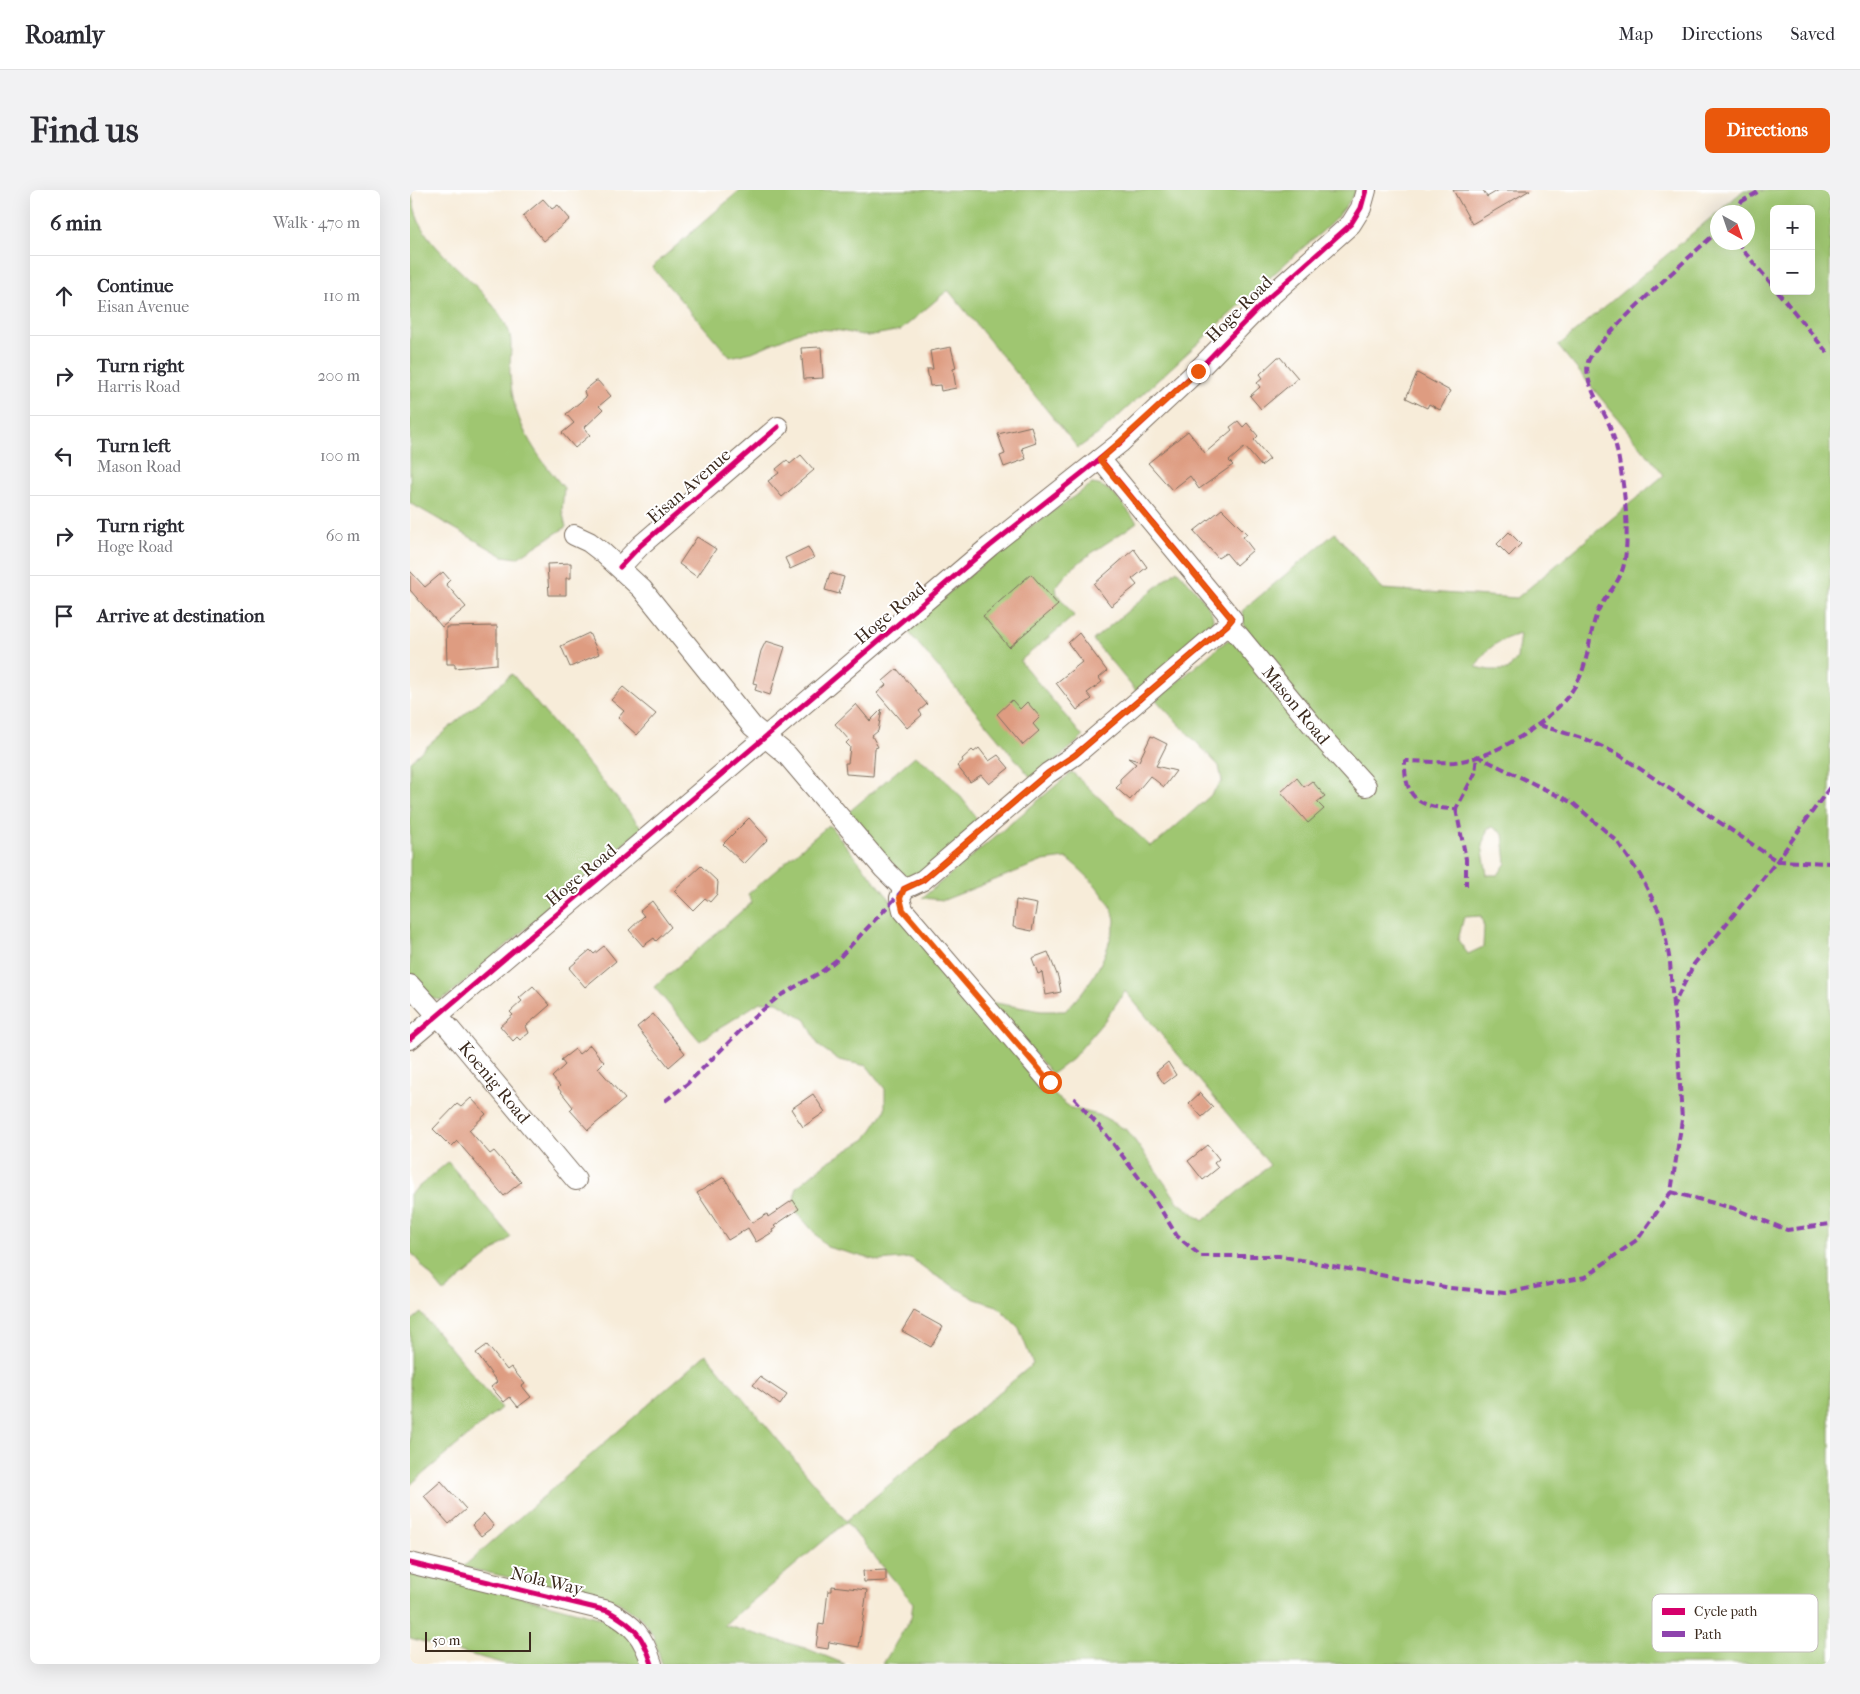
<!DOCTYPE html>
<meta charset="utf-8">
<style>
:root{--surface:#fff;--page:#f2f2f3;--text:#2b2b33;--muted:#7c7c81;--line:#e1e1e2;--accent:#ea580c}
body{margin:0;font-family:"IM FELL French Canon",serif;background:var(--page);color:var(--text)}
.controls{position:absolute;right:15px;top:15px;display:grid;overflow:hidden;border-radius:8px;box-shadow:0 5px 20px #0002}
.controls button{width:45px;height:45px;display:grid;place-items:center;padding:0;border:0;border-bottom:1px solid var(--line);background:var(--surface);color:var(--text);font:25px sans-serif}
.compass{position:absolute;left:1300px;top:15px;width:45px;height:45px;border-radius:50%;background:var(--surface);box-shadow:0 5px 20px #0002;rotate:140deg}
.scale{position:absolute;left:15px;bottom:12px;width:106px;box-sizing:border-box;padding-left:5px;border:2px solid #3b2a1e;border-top:0;font-size:14px;line-height:18px;white-space:nowrap;color:#3b2a1e;-webkit-text-stroke:4px #fff;paint-order:stroke}
.stop{position:absolute;width:15px;height:15px;margin:-11px;border:4px solid #ea580c;border-radius:50%;background:#fff}
.stop.end{background:#ea580c;border-color:#fff;box-shadow:0 1px 5px #0008}
.list{margin:0;padding:0;list-style:none}
h2{display:flex;justify-content:space-between;align-items:center;height:65px;margin:0;padding:0 20px;font-size:21px}
h2 small{font-size:16px;font-weight:400;color:var(--muted)}
.list li{display:grid;grid-template-columns:32px 1fr auto;gap:15px;align-items:center;box-sizing:border-box;height:80px;padding:0 20px;border-top:1px solid var(--line)}
.list b{display:block;font-size:19px;white-space:nowrap}
.list p{margin:0;font-size:16px;white-space:nowrap;color:var(--muted)}
.list em{font-size:16px;font-style:normal;color:var(--muted)}
.icon{flex:none;width:28px;height:28px;fill:none;stroke:currentColor;stroke-width:2;stroke-linecap:round;stroke-linejoin:round}
.map{position:relative;flex:none;width:1420px;height:1474px;overflow:hidden;border-radius:8px}
header{display:flex;align-items:center;gap:30px;box-sizing:border-box;height:70px;padding:0 25px;background:var(--surface);border-bottom:1px solid var(--line)}
header strong{font-size:24px}
nav{display:flex;gap:28px;margin-inline-start:auto;font-size:18px}
.intro{display:flex;align-items:center;justify-content:space-between;box-sizing:border-box;height:120px;padding:0 30px}
h1{margin:0;font-size:35px}
.button{padding:12px 22px;border-radius:8px;background:var(--accent);color:#fff;font-size:18px;font-weight:700}
main{display:flex;gap:30px;padding:0 30px}
aside{flex:1;background:var(--surface);border-radius:8px;box-shadow:0 5px 20px #0002}
.map>svg:first-child{display:block}
.green{fill:#9fc671;stroke:#6d7848;fill-rule:evenodd}
.building{fill:#de9c81}
.lines{fill:none;stroke-linecap:round;stroke-linejoin:round}
.minor-casing{stroke:#7d6e5f;stroke-width:22}
.minor{stroke:#fff;stroke-width:20}
.quiet{stroke:#8e44ad;stroke-width:4;stroke-dasharray:8 4;stroke-linecap:butt}
.cycleway-casing{stroke:#fff;stroke-width:8}
.cycleway{stroke:#d6006c;stroke-width:5}
.route{stroke:#ea580c;stroke-width:6}
.labels{text-anchor:middle;stroke-width:4;stroke-linejoin:round;paint-order:stroke}
.street-label{font-size:18px;fill:#3b2a1e;stroke:#fff}
.key{fill:#fff;stroke:#c4bfbc;stroke-width:1}
.key-label{font-size:14px;fill:#3b2a1e}
</style>
<header>
<strong>Roamly</strong>
<nav><a>Map</a><a>Directions</a><a>Saved</a></nav>
</header>
<div class="intro"><h1>Find us</h1><a class="button">Directions</a></div>
<main>
<aside>
<h2>6 min<small>Walk · 470 m</small></h2>
<ul class="list">
<li><svg class="icon" aria-label="ahead" viewBox="0 0 24 24"><path d="M12 20V5M6 11l6-6 6 6"/></svg><div><b>Continue</b><p>Eisan Avenue</p></div><em>110 m</em></li>
<li><svg class="icon" aria-label="right" viewBox="0 0 24 24"><path d="M7 20v-9h11M14 6l5 5-5 5"/></svg><div><b>Turn right</b><p>Harris Road</p></div><em>200 m</em></li>
<li><svg class="icon" aria-label="left" viewBox="0 0 24 24"><path d="M17 20v-9H6M10 6l-5 5 5 5"/></svg><div><b>Turn left</b><p>Mason Road</p></div><em>100 m</em></li>
<li><svg class="icon" aria-label="right" viewBox="0 0 24 24"><path d="M7 20v-9h11M14 6l5 5-5 5"/></svg><div><b>Turn right</b><p>Hoge Road</p></div><em>60 m</em></li>
<li><svg class="icon" aria-label="arrive" viewBox="0 0 24 24"><path d="M6 21V4h12l-3 4 3 4H6"/></svg><div><b>Arrive at destination</b></div></li>
</ul>
</aside>
<div class="map">
<svg width="1420" height="1474" viewBox="0 0 1420 1474">
<rect width="100%" height="100%" fill="#fff"/>
<filter id="ink" filterUnits="userSpaceOnUse"><feTurbulence type="fractalNoise" baseFrequency=".02" numOctaves="2"/><feDisplacementMap in="SourceGraphic" scale="10" xChannelSelector="R" yChannelSelector="G"/><feConvolveMatrix kernelMatrix="1 2 1 2 8 2 1 2 1" color-interpolation-filters="sRGB"/></filter>
<filter id="wash" filterUnits="userSpaceOnUse"><feTurbulence type="fractalNoise" baseFrequency=".0096" numOctaves="4" result="noise"/><feDisplacementMap in="SourceGraphic" scale="20" xChannelSelector="R" yChannelSelector="G"/><feGaussianBlur stdDeviation="1.12" result="paint"/><feColorMatrix in="noise" values="0 0 0 0 0 0 0 0 0 0 0 0 0 0 0 0 0 1.4 0 .05"/><feComposite in="paint" operator="in"/></filter>
<g filter="url(#wash)">
<rect width="100%" height="100%" fill="#f7ecd9"/>
<g class="green">
<path d="M0 0C3 9 6 28 12 38 37 76 78 98 98 139 104 151 99 171 100 184 103 233 124 262 154 298L152 320 156 337 107 368 93 366 0 313Z"/>
<path d="M330 0H946C933 26 911 43 889 61L690 243 668 258 538 100 491 140 458 146 425 140 396 139 342 162 320 167 242 77Z"/>
<path d="M1334 0H1420V1474H473L501 1428 503 1413 436 1332 314 1435 395 1458 435 1474H252L243 1445 231 1428 208 1412 53 1377 296 1164 436 1331 623 1174 609 1138 587 1116 565 1109 523 1084 501 1068 469 1071 417 1057 382 1017 387 997 416 973 456 949 475 920V899L457 876 429 870 409 856 396 830 367 812H350L290 851 244 797 342 712 338 704 419 635 634 897 661 918 692 926 718 941 768 1012 793 1031 860 975 715 801 695 830 662 869 642 884 580 812 631 821H655C677 799 693 776 701 746 702 742 705 736 705 731 704 711 672 679 656 668L633 671 534 710 512 708 662 582 740 656 748 652 800 606 812 591 809 576 746 510 810 456 818 450 826 452 836 445 832 421 925 343 972 399 1107 408 1254 285 1148 156ZM1364 19H1401V101H1364ZM1308 22H1338V52H1308ZM1110 444 1107 468 1098 480H1079L1066 477C1075 458 1090 449 1110 444ZM1083 637 1093 644 1096 673 1088 685H1077L1072 655 1078 638ZM1071 726 1074 737 1073 757 1058 764 1048 750 1054 727Z"/>
<path d="M682 294C702 295 714 317 727 332 700 353 666 368 646 397L647 404 664 426 610 471 673 547 623 590 496 439 604 348Z"/>
<path d="M767 380C775 389 802 416 803 428 803 433 799 438 796 442L726 501 683 450Z"/>
<path d="M102 484 232 638 39 805 30 810 20 808 0 785V571Z"/>
<path d="M505 566C532 583 554 607 570 635L500 691 434 626Z"/>
<path d="M38 972 101 1047 34 1102 0 1061V1004Z"/>
<path d="M11 1123 91 1218 0 1295V1132Z"/>
<path d="M0 1378 202 1431 217 1442 234 1474H95L0 1448Z"/>
</g>
<g id="blocks">
<g class="building">
<path d="M1043 0H1073L1077 7 1089 0H1120L1062 34Z"/>
<path d="M133 9 142 19 148 15 160 29 134 51 113 26Z"/>
<path d="M411 157 413 188 394 189 391 158Z"/>
<path d="M541 157 546 178 543 179 546 198 531 201 530 195 520 196 517 179H523L520 161Z"/>
<path d="M868 167H870L888 188 851 219 840 206 850 197 847 193 853 188 850 184Z"/>
<path d="M1007 183 1040 201 1030 220 1019 214 1017 218 996 208Z"/>
<path d="M186 191H188L201 206 189 216 193 220 174 238 180 245 165 258 152 243 164 233 156 224 176 207 174 201Z"/>
<path d="M828 231 833 237 837 233 848 246 844 250 860 269 851 276 835 257 819 271 823 275 789 299 780 286 762 300 738 273 778 241 795 263 822 240 820 237Z"/>
<path d="M621 236 626 253 612 258 616 269 594 277 590 266 595 264 588 244Z"/>
<path d="M391 265 404 280 372 307 358 291 369 283 366 279 377 270 380 274Z"/>
<path d="M812 319 837 344 833 347 843 360 826 375 816 363 808 368 784 341Z"/>
<path d="M1099 342 1111 354 1099 366 1087 354Z"/>
<path d="M287 347 306 359 287 387 269 374Z"/>
<path d="M398 357 404 368 380 379 375 368Z"/>
<path d="M724 359 737 377 722 389 727 395 701 416 684 394Z"/>
<path d="M161 373V388H156V405H139L137 374Z"/>
<path d="M0 381 15 397 33 382 40 390 36 394 56 417 32 437 0 400Z"/>
<path d="M420 383 434 387 429 404 415 400Z"/>
<path d="M621 384 648 415 599 457 573 426Z"/>
<path d="M87 436V474L45 478V474H37L36 437Z"/>
<path d="M179 443 189 464 160 477 151 456Z"/>
<path d="M669 443 697 481 689 488 692 492 677 503 682 509 667 520 646 493 672 472 658 453Z"/>
<path d="M356 451 375 457 360 505 345 500 347 494 343 493 351 461Z"/>
<path d="M487 479 517 514 509 521 512 525 497 538 467 503 476 495 473 491Z"/>
<path d="M213 497 246 524 227 545 208 528 214 521 201 510Z"/>
<path d="M602 510 610 519 617 512 630 527 623 534 629 541 613 555 587 524Z"/>
<path d="M446 514 460 531 472 519 468 541 462 546 468 557 465 558 463 586 436 584 435 573H438L440 557 436 553 439 550 425 534Z"/>
<path d="M741 546 757 554 746 576 766 581 754 597 740 586 720 610 706 598 710 594V589L726 574 718 568 729 571Z"/>
<path d="M569 558 579 571 588 565 599 578 579 594 571 585 560 592 547 576 553 571 552 569 562 560 564 562Z"/>
<path d="M887 588 894 597 902 591 915 606 907 612 914 619 898 633 871 602Z"/>
<path d="M339 628 358 649 334 674 313 654Z"/>
<path d="M291 676 308 692 307 704 300 712 295 708 283 720 264 701Z"/>
<path d="M606 710 627 714 622 741 603 737Z"/>
<path d="M242 711 261 737 246 751 244 748 233 756 219 740 234 726 230 721Z"/>
<path d="M194 756 206 771 175 797 159 778 180 760 184 764Z"/>
<path d="M638 762 648 787 651 802 636 805 632 782 628 784 622 768Z"/>
<path d="M123 796 140 815 116 836 119 843 110 850 107 847 103 851 90 836 103 825 100 822 112 811 109 808Z"/>
<path d="M243 824 275 863 259 877 227 837Z"/>
<path d="M180 855 194 872 188 878 215 909 178 940 160 920 163 917 148 898 150 896 142 887 155 875 151 870 165 859 169 864Z"/>
<path d="M758 872 766 885 754 894 746 882Z"/>
<path d="M790 903 803 917 792 927 779 913Z"/>
<path d="M403 904 415 922 393 937 381 919Z"/>
<path d="M61 908 76 924 59 940 80 964 84 961 111 992 94 1006 47 951 41 957 23 939 47 914 51 917Z"/>
<path d="M798 955 809 969 804 973 808 978 793 990 778 971Z"/>
<path d="M314 987 342 1033 357 1024 358 1027 383 1010 389 1019 364 1036 366 1038 362 1040 363 1042 346 1052 338 1038 318 1050 287 1003Z"/>
<path d="M504 1121 533 1137 521 1157 492 1141Z"/>
<path d="M77 1155 97 1180 101 1177 115 1194 112 1196 121 1207 108 1217 100 1207 94 1212 81 1197 87 1192 66 1163Z"/>
<path d="M350 1187 377 1205 370 1215 343 1195Z"/>
<path d="M31 1291 56 1319 39 1334 14 1306Z"/>
<path d="M74 1324 84 1336 71 1346 62 1335Z"/>
<path d="M476 1380V1391L454 1392 453 1381Z"/>
<path d="M422 1396 457 1400 449 1457 419 1452 418 1459 406 1457 409 1434 414 1435 418 1401H422Z"/>
</g>
</g>
</g>
<g filter="url(#ink)">
<use href="#blocks" fill-opacity="0" stroke="#7d6e5f" stroke-width="1"/>
<g class="lines">
<defs>
<g id="minor">
<path d="M164 345 179 352 192 362 232 399 342 536 377 565 474 679 494 699"/>
<path d="M210 377 231 355 368 237"/>
<path id="s1" d="M817 435 829 446 917 553 956 596"/>
<path d="M494 699 513 690 638 583 665 565 817 435 822 429 690 269"/>
<path d="M494 699 490 708 493 720 640 892"/>
<path id="s2" d="M0 795 39 838 166 990"/>
<path d="M0 849 580 356 710 253 787 181 858 108 941 34 951 18 956 0"/>
<path d="M0 1373 198 1421C224 1435 233 1446 242 1474"/>
</g>
</defs>
<use href="#minor" class="minor-casing"/>
<use href="#minor" class="minor"/>
<g class="quiet">
<path d="M1323 22 1331 12 1351 0"/>
<path d="M1326 52 1364 97"/>
<path d="M1367 101 1420 166"/>
<path d="M1129 535 1175 549 1208 564 1367 671 1420 673"/>
<path d="M1046 619 1056 669V696"/>
<path d="M1263 816 1260 772 1252 727 1230 685 1207 651 1163 613 1067 566 1065 583 1046 619C1011 618 994 610 995 571 1011 571 1028 573 1044 572 1088 568 1157 524 1172 482 1179 463 1180 442 1187 423 1193 408 1207 396 1212 381 1221 357 1215 301 1210 276 1208 264 1205 250 1201 239 1194 219 1173 194 1178 172 1183 152 1286 61 1308 41"/>
<path d="M664 908 695 943 742 1005 767 1046 791 1066H869L1040 1098 1095 1103 1175 1087 1228 1049 1261 1002 1272 930 1267 845 1263 816 1284 774 1367 671 1420 597"/>
<path d="M255 911 277 894 342 829 368 807 411 782 429 768 494 699"/>
<path d="M1261 1002 1323 1018 1377 1040 1420 1034"/>
</g>
<defs>
<g id="cycleway">
<path d="M210 377 231 355 368 237"/>
<path d="M494 699 513 690 638 583 665 565 817 435 822 429 690 269"/>
<path d="M0 849 580 356 710 253 787 181 858 108 941 34 951 18 956 0"/>
<path d="M0 1373 198 1421C224 1435 233 1446 242 1474"/>
</g>
</defs>
<use href="#cycleway" class="cycleway-casing"/>
<use href="#cycleway" class="cycleway"/>
</g>
</g>
<g class="lines" filter="url(#ink)">
<path class="route" d="M640 892 493 720 490 708 494 699 513 690 638 583 665 565 817 435 822 429 690 270 788 181"/>
</g>
<g class="labels">
<g class="street-label">
<text transform="translate(829 119) rotate(-45)" y="6">Hoge Road</text>
<text transform="translate(279 296) rotate(-41)" y="6">Eisan Avenue</text>
<text transform="translate(480 423) rotate(-40)" y="6">Hoge Road</text>
<text dy="6" stroke="none"><textPath href="#s1" startOffset="106">Mason Road</textPath></text>
<text transform="translate(171 685) rotate(-40)" y="6">Hoge Road</text>
<text dy="6" stroke="none"><textPath href="#s2" startOffset="129">Koenig Road</textPath></text>
<text transform="translate(137 1391) rotate(13)" y="6">Nola Way</text>
</g>
</g>
<rect x="1242" y="1404" width="166" height="58" rx="8" class="key"/>
<rect x="1252" y="1418" width="23" height="7" fill="#d6006c"/>
<rect x="1252" y="1441" width="23" height="6" fill="#8e44ad"/>
<g class="key-label">
<text x="1284" y="1426">Cycle path</text>
<text x="1284" y="1449">Path</text>
</g>
</svg>
<div class="controls">
<button>+</button>
<button>−</button>
</div>
<svg class="compass" viewBox="-18 -18 36 36"><path d="M0-13l5 13h-10z" fill="#e53935"/><path d="M0 13l5-13h-10z" fill="#7c7c81"/></svg>
<div class="scale">50 m</div>
<div class="stop" style="left:640px;top:892px"></div>
<div class="stop end" style="left:788px;top:181px"></div>
</div>
</main>
